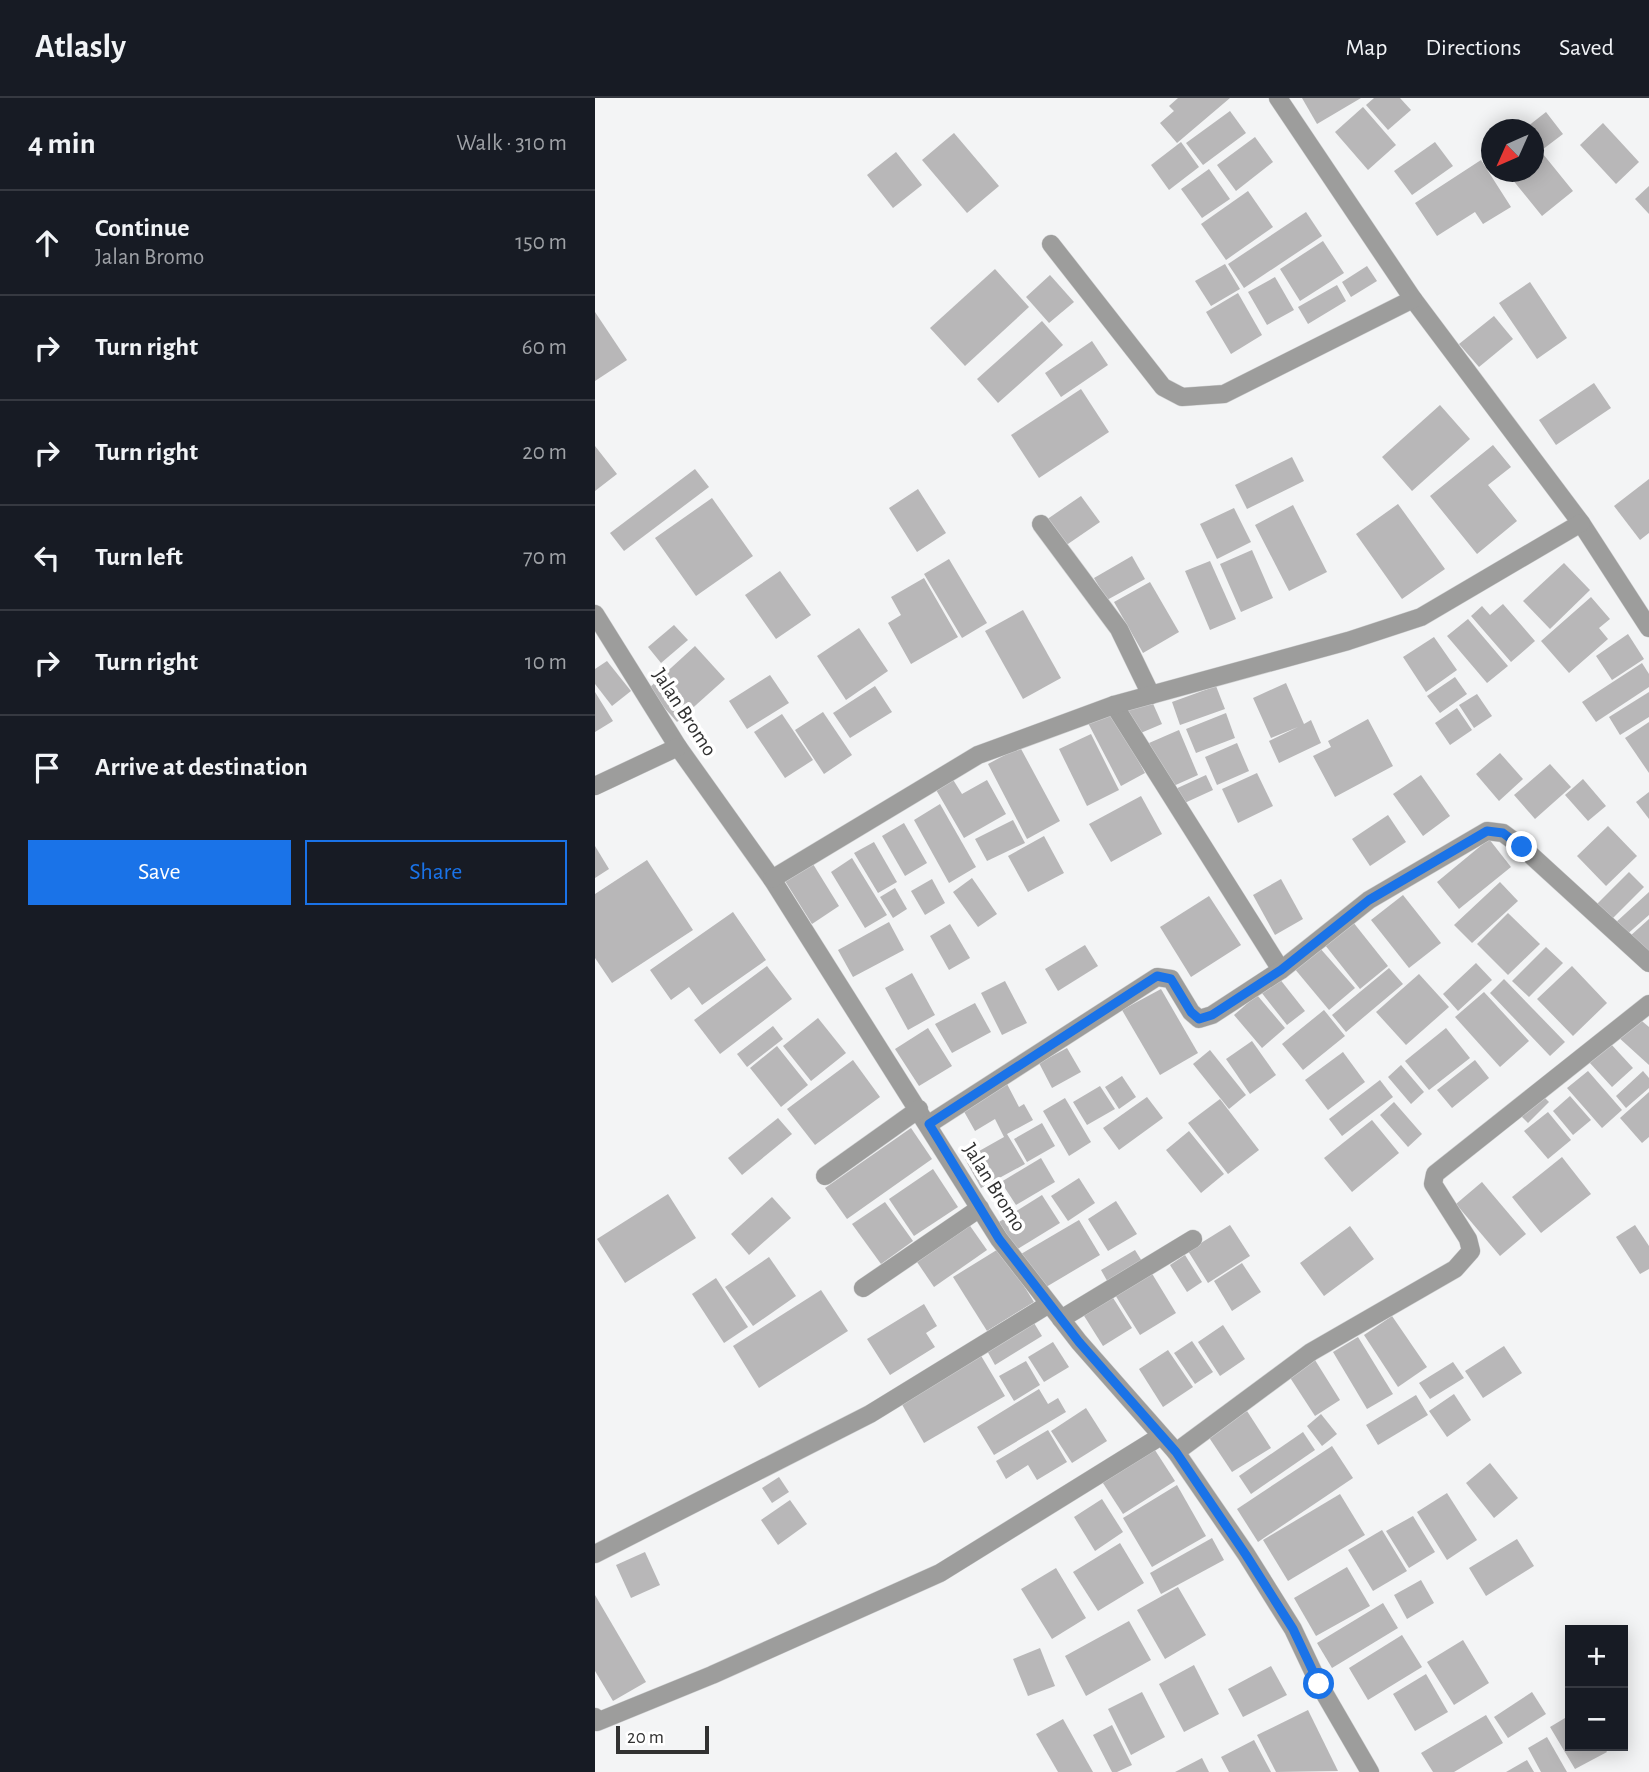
<!DOCTYPE html>
<meta charset="utf-8">
<style>
:root{--surface:#171b24;--page:#242831;--text:#f1f3f6;--muted:#9ea1a6;--line:#363941;--accent:#1a73e8}
body{margin:0;font-family:"Alegreya Sans",sans-serif;background:var(--page);color:var(--text)}
.controls{position:absolute;right:21px;bottom:21px;display:grid;overflow:hidden;border-radius:0px;box-shadow:0 4px 18px #0003}
.controls button{width:63px;height:63px;display:grid;place-items:center;padding:0;border:0;border-bottom:2px solid var(--line);background:var(--surface);color:var(--text);font:35px sans-serif}
.compass{position:absolute;left:886px;top:21px;width:63px;height:63px;border-radius:50%;background:var(--surface);box-shadow:0 4px 18px #0003;rotate:225deg}
.scale{position:absolute;left:21px;bottom:18px;width:93px;box-sizing:border-box;padding-left:7px;border:4px solid #313131;border-top:0;font-size:19px;line-height:24px;white-space:nowrap;color:#313131;-webkit-text-stroke:5px #fff;paint-order:stroke}
.stop{position:absolute;width:21px;height:21px;margin:-16px;border:5px solid #1a73e8;border-radius:50%;background:#fff}
.stop.end{background:#1a73e8;border-color:#fff;box-shadow:0 2px 7px #0008}
.list{margin:0;padding:0;list-style:none}
h2{display:flex;justify-content:space-between;align-items:center;height:91px;margin:0;padding:0 28px;font-size:30px}
h2 small{font-size:23px;font-weight:400;color:var(--muted)}
.list li{display:grid;grid-template-columns:46px 1fr auto;gap:21px;align-items:center;box-sizing:border-box;height:105px;padding:0 28px;border-top:2px solid var(--line)}
.list b{display:block;font-size:26px;white-space:nowrap}
.list p{margin:0;font-size:23px;white-space:nowrap;color:var(--muted)}
.list em{font-size:23px;font-style:normal;color:var(--muted)}
.actions{display:flex;gap:14px;padding:21px 28px}
.actions a{flex:1;padding:16px 0;border:2px solid var(--accent);border-radius:0px;text-align:center;font-size:24px;color:var(--accent)}
.actions .main{background:var(--accent);color:#fff}
.icon{flex:none;width:38px;height:38px;fill:none;stroke:currentColor;stroke-width:2;stroke-linecap:round;stroke-linejoin:round}
.map{position:relative;flex:none;width:1054px;height:1674px;overflow:hidden}
header{display:flex;align-items:center;gap:42px;box-sizing:border-box;height:98px;padding:0 35px;background:var(--surface);border-bottom:2px solid var(--line)}
header strong{font-size:33px}
nav{display:flex;gap:38px;margin-inline-start:auto;font-size:24px}
main{display:flex}
aside{flex:1;background:var(--surface)}
.map>svg:first-child{display:block}
.building{fill:#b8b7b8}
.lines{fill:none;stroke-linecap:round;stroke-linejoin:round}
.street-casing{stroke:#d0d1d2;stroke-width:19}
.street{stroke:#9d9d9c;stroke-width:18}
.route{stroke:#1a73e8;stroke-width:9}
.labels{text-anchor:middle;stroke-width:7;stroke-linejoin:round;paint-order:stroke}
.street-label{font-size:21px;fill:#313131;stroke:#fff}
</style>
<header>
<strong>Atlasly</strong>
<nav><a>Map</a><a>Directions</a><a>Saved</a></nav>
</header>
<main>
<aside>
<h2>4 min<small>Walk · 310 m</small></h2>
<ul class="list">
<li><svg class="icon" aria-label="ahead" viewBox="0 0 24 24"><path d="M12 20V5M6 11l6-6 6 6"/></svg><div><b>Continue</b><p>Jalan Bromo</p></div><em>150 m</em></li>
<li><svg class="icon" aria-label="right" viewBox="0 0 24 24"><path d="M7 20v-9h11M14 6l5 5-5 5"/></svg><div><b>Turn right</b></div><em>60 m</em></li>
<li><svg class="icon" aria-label="right" viewBox="0 0 24 24"><path d="M7 20v-9h11M14 6l5 5-5 5"/></svg><div><b>Turn right</b></div><em>20 m</em></li>
<li><svg class="icon" aria-label="left" viewBox="0 0 24 24"><path d="M17 20v-9H6M10 6l-5 5 5 5"/></svg><div><b>Turn left</b></div><em>70 m</em></li>
<li><svg class="icon" aria-label="right" viewBox="0 0 24 24"><path d="M7 20v-9h11M14 6l5 5-5 5"/></svg><div><b>Turn right</b></div><em>10 m</em></li>
<li><svg class="icon" aria-label="arrive" viewBox="0 0 24 24"><path d="M6 21V4h12l-3 4 3 4H6"/></svg><div><b>Arrive at destination</b></div></li>
</ul>
<div class="actions"><a class="main">Save</a><a>Share</a></div>
</aside>
<div class="map">
<svg width="1054" height="1674" viewBox="0 0 1054 1674">
<rect width="100%" height="100%" fill="#f3f4f5"/>
<g class="building">
<path d="M583 0H635L582 45 565 25 579 13 574 8Z"/>
<path d="M707 0H766L722 26Z"/>
<path d="M779 0H805L816 12 793 32 771 7Z"/>
<path d="M768 9 801 47 773 72 740 34Z"/>
<path d="M635 13 651 35 608 67 591 45Z"/>
<path d="M951 14 968 36 939 58V32H928Z"/>
<path d="M1008 25 1044 64 1021 86 985 47Z"/>
<path d="M359 35 404 88 372 115 327 62Z"/>
<path d="M660 39 678 64 641 93 622 67Z"/>
<path d="M586 44 604 69 574 92 556 67Z"/>
<path d="M840 44 858 68 817 97 799 73Z"/>
<path d="M301 54 327 87 298 110 272 77Z"/>
<path d="M948 56 978 93 947 118 917 81 926 74H939V64Z"/>
<path d="M886 62 916 109 888 126 880 114 842 138 820 105Z"/>
<path d="M614 71 635 101 607 120 586 91Z"/>
<path d="M1054 88V116L1040 101Z"/>
<path d="M653 93 678 129 631 162 606 126Z"/>
<path d="M711 114 727 138 649 190 633 166Z"/>
<path d="M728 143 749 175 705 203 685 171Z"/>
<path d="M630 166 645 191 616 208 600 183Z"/>
<path d="M772 168 782 183 756 199 747 184Z"/>
<path d="M400 171 434 209 370 268 335 230Z"/>
<path d="M455 177 479 204 454 225 431 199Z"/>
<path d="M680 179 699 212 672 227 653 194Z"/>
<path d="M935 184 972 240 942 261 904 205Z"/>
<path d="M742 187 751 203 713 226 703 209Z"/>
<path d="M643 195 667 237 636 256 611 214Z"/>
<path d="M0 214 32 262 0 283Z"/>
<path d="M899 218 918 241 884 269 864 246Z"/>
<path d="M447 223 468 247 403 305 382 281Z"/>
<path d="M497 243 513 267 466 299 450 275Z"/>
<path d="M999 285 1016 310 961 347 944 322Z"/>
<path d="M486 291 514 334 444 380 416 337Z"/>
<path d="M845 307 875 341 817 393 787 359Z"/>
<path d="M898 347 916 369 893 387 922 423 882 456 835 398Z"/>
<path d="M0 348 22 376 0 393Z"/>
<path d="M697 359 709 383 652 411 640 387Z"/>
<path d="M100 371 114 389 29 453 15 435Z"/>
<path d="M1054 381V435L1045 442 1019 408Z"/>
<path d="M323 391 351 435 322 454 294 410Z"/>
<path d="M486 398 505 424 470 448 451 422Z"/>
<path d="M117 400 158 458 101 498 60 440Z"/>
<path d="M803 406 850 471 807 501 761 436Z"/>
<path d="M698 407 732 474 694 493 660 427Z"/>
<path d="M639 410 656 444 622 461 605 426Z"/>
<path d="M657 452 678 500 646 514 625 466Z"/>
<path d="M537 458 550 481 512 502 499 480Z"/>
<path d="M354 461 392 525 367 540 329 476Z"/>
<path d="M615 463 641 521 615 532 590 473Z"/>
<path d="M969 465 995 492 955 531 928 503Z"/>
<path d="M185 473 216 517 181 541 150 497Z"/>
<path d="M329 480 363 539 316 566 293 525 306 517 296 499Z"/>
<path d="M555 484 584 534 548 555 519 504Z"/>
<path d="M996 499 1015 521 1004 530 1013 541 974 575 946 543Z"/>
<path d="M908 506 940 543 916 564 876 518 887 508 895 517Z"/>
<path d="M428 512 466 580 428 601 390 533Z"/>
<path d="M873 521 913 568 892 585 852 538Z"/>
<path d="M79 527 93 542 66 565 53 549Z"/>
<path d="M264 530 293 573 251 602 222 558Z"/>
<path d="M1033 536 1049 561 1017 582 1001 558Z"/>
<path d="M839 539 862 572 831 594 808 559Z"/>
<path d="M100 548 130 581 82 624 53 591Z"/>
<path d="M12 563 36 593 17 608 0 586V571Z"/>
<path d="M1047 565 1054 576V589L1001 624 987 604Z"/>
<path d="M175 577 194 605 152 631 134 603Z"/>
<path d="M860 579 872 596 845 615 832 598Z"/>
<path d="M691 585 709 626 716 622 726 645 684 665 674 643 703 629 676 640 658 600Z"/>
<path d="M280 588 297 614 255 640 238 615Z"/>
<path d="M621 588 630 611 585 627 577 604Z"/>
<path d="M0 594 18 623 0 634Z"/>
<path d="M1054 594V619L1025 637 1014 619Z"/>
<path d="M882 596 897 618 879 630 864 607Z"/>
<path d="M556 601 567 626 541 637 531 611Z"/>
<path d="M862 610 877 632 855 647 840 625Z"/>
<path d="M517 613 550 675 526 688 493 625Z"/>
<path d="M228 614 257 657 229 676 200 632Z"/>
<path d="M631 615 640 640 601 655 591 631Z"/>
<path d="M187 616 218 662 190 680 159 634Z"/>
<path d="M773 621 798 668 740 699 718 658 736 649 733 643Z"/>
<path d="M1054 624V675L1030 640Z"/>
<path d="M584 632 603 677 574 690 554 645Z"/>
<path d="M496 636 524 692 492 708 464 651Z"/>
<path d="M642 645 654 673 622 687 610 659Z"/>
<path d="M425 649 465 723 432 741 393 666Z"/>
<path d="M905 655 928 681 904 703 881 676Z"/>
<path d="M955 666 976 689 940 721 919 697Z"/>
<path d="M662 675 678 708 643 725 627 691Z"/>
<path d="M611 677 618 692 583 708 576 693Z"/>
<path d="M826 677 855 718 828 738 798 696Z"/>
<path d="M357 680 367 696 392 682 411 716 369 740 340 690Z"/>
<path d="M988 681 1011 708 993 723 970 697Z"/>
<path d="M1054 694V721L1041 704Z"/>
<path d="M546 698 567 736 516 764 494 726Z"/>
<path d="M345 706 381 769 354 785 319 722Z"/>
<path d="M793 717 811 744 775 768 757 741Z"/>
<path d="M418 722 430 745 392 763 380 741Z"/>
<path d="M309 725 332 765 310 778 287 738Z"/>
<path d="M1013 728 1042 758 1011 788 982 758Z"/>
<path d="M449 738 469 775 433 794 413 758Z"/>
<path d="M894 741 916 769 864 811 842 784Z"/>
<path d="M279 744 302 784 283 795 259 755Z"/>
<path d="M0 748 14 771 0 780Z"/>
<path d="M257 760 292 817 270 830 236 774Z"/>
<path d="M52 762 98 832 17 885 0 860V796Z"/>
<path d="M218 766 244 808 217 826 190 783Z"/>
<path d="M1034 774 1049 789 1014 824 999 809Z"/>
<path d="M377 780 402 816 383 829 358 794Z"/>
<path d="M337 781 350 805 330 817 316 793Z"/>
<path d="M686 781 708 821 680 837 658 797Z"/>
<path d="M905 784 923 803 877 845 859 827Z"/>
<path d="M300 790 312 811 298 820 285 799Z"/>
<path d="M1054 794V817L1030 838 1019 826Z"/>
<path d="M808 797 846 845 814 870 776 822Z"/>
<path d="M614 798 646 847 596 879 565 829Z"/>
<path d="M138 814 171 862 107 907 94 889 76 902 55 872Z"/>
<path d="M913 815 945 846 913 877 882 846Z"/>
<path d="M754 819 793 868 765 891 726 842Z"/>
<path d="M1054 821V855L1034 839Z"/>
<path d="M294 824 309 852 258 879 243 852Z"/>
<path d="M355 826 375 860 354 872 335 838Z"/>
<path d="M490 847 503 868 463 893 450 871Z"/>
<path d="M724 849 760 890 734 912 699 870Z"/>
<path d="M951 849 968 865 934 899 917 883Z"/>
<path d="M881 865 897 882 863 913 848 896Z"/>
<path d="M172 868 197 901 125 956 99 922Z"/>
<path d="M977 868 1012 905 978 938 942 901Z"/>
<path d="M794 870 808 886 751 934 737 917Z"/>
<path d="M317 875 340 917 313 932 290 890Z"/>
<path d="M824 876 854 909 811 947 781 914Z"/>
<path d="M684 880 710 913 692 927 666 894Z"/>
<path d="M909 881 970 944 955 958 895 895Z"/>
<path d="M410 883 432 925 407 937 386 895Z"/>
<path d="M566 891 603 955 565 977 527 912Z"/>
<path d="M889 894 934 943 905 969 860 919Z"/>
<path d="M662 897 690 930 667 950 639 917Z"/>
<path d="M380 905 396 934 357 955 340 926Z"/>
<path d="M729 912 750 938 708 972 687 946Z"/>
<path d="M1041 918 1054 929V967L1022 938Z"/>
<path d="M223 920 251 955 216 983 188 948Z"/>
<path d="M178 928 188 941 152 969 142 956Z"/>
<path d="M333 930 357 968 324 988 300 951Z"/>
<path d="M851 930 875 960 834 992 810 963Z"/>
<path d="M657 943 681 977 655 996 631 961Z"/>
<path d="M1015 945 1038 970 1017 989 994 964Z"/>
<path d="M182 948 213 987 186 1009 155 970Z"/>
<path d="M472 950 486 974 457 990 444 965Z"/>
<path d="M615 952 651 997 634 1011 598 966Z"/>
<path d="M748 954 770 984 733 1012 710 982Z"/>
<path d="M258 962 285 999 220 1047 192 1011Z"/>
<path d="M880 962 894 980 857 1010 842 992Z"/>
<path d="M806 967 829 994 816 1006 793 979Z"/>
<path d="M993 973 1027 1012 1007 1030 972 990Z"/>
<path d="M1048 973 1054 980V990L1031 1010 1021 998Z"/>
<path d="M527 978 541 999 524 1011 510 989Z"/>
<path d="M785 982 798 999 747 1038 734 1021Z"/>
<path d="M412 986 424 1009 429 1006 438 1022 412 1036 430 1066 386 1090 370 1061 409 1039 400 1021 380 1033 367 1010Z"/>
<path d="M505 988 520 1011 492 1027 478 1004Z"/>
<path d="M943 993 954 1004 933 1025 922 1014Z"/>
<path d="M1054 994V1039L1047 1045 1025 1020Z"/>
<path d="M975 998 996 1022 978 1037 958 1013Z"/>
<path d="M552 999 568 1020 524 1052 508 1030Z"/>
<path d="M470 1000 496 1044 474 1058 448 1013Z"/>
<path d="M625 1001 664 1052 633 1076 593 1025Z"/>
<path d="M799 1004 827 1036 813 1049 785 1017Z"/>
<path d="M953 1014 976 1042 953 1061 929 1033Z"/>
<path d="M183 1020 197 1036 147 1077 133 1060Z"/>
<path d="M777 1022 804 1055 757 1094 729 1060Z"/>
<path d="M447 1025 460 1048 432 1064 419 1041Z"/>
<path d="M316 1030 337 1061 252 1121 230 1090Z"/>
<path d="M594 1033 629 1076 606 1095 571 1052Z"/>
<path d="M967 1059 996 1096 946 1135 917 1099Z"/>
<path d="M446 1060 460 1084 421 1107 406 1084Z"/>
<path d="M338 1071 363 1109 319 1138 294 1101Z"/>
<path d="M484 1080 500 1105 473 1123 456 1098Z"/>
<path d="M887 1084 931 1136 905 1158 861 1106Z"/>
<path d="M73 1096 101 1140 30 1185 2 1141Z"/>
<path d="M447 1097 465 1125 421 1152 404 1124Z"/>
<path d="M177 1099 196 1120 154 1157 136 1136Z"/>
<path d="M521 1103 542 1136 513 1153 493 1121Z"/>
<path d="M290 1104 318 1143 286 1166 257 1126Z"/>
<path d="M484 1122 505 1157 446 1192 426 1156Z"/>
<path d="M373 1125 392 1152 339 1189 320 1161Z"/>
<path d="M635 1127 655 1158 613 1185 593 1153Z"/>
<path d="M1040 1127 1054 1148V1171L1045 1176 1021 1139Z"/>
<path d="M755 1128 779 1161 729 1198 705 1165Z"/>
<path d="M405 1150 439 1204 392 1233 358 1179Z"/>
<path d="M540 1152 550 1168 515 1188 506 1172Z"/>
<path d="M590 1157 607 1184 592 1194 575 1167Z"/>
<path d="M174 1159 201 1198 158 1228 130 1189Z"/>
<path d="M647 1165 666 1194 637 1213 619 1183Z"/>
<path d="M553 1169 581 1215 545 1237 517 1192Z"/>
<path d="M121 1180 153 1229 129 1245 97 1196Z"/>
<path d="M226 1192 253 1233 164 1290 138 1248Z"/>
<path d="M515 1195 537 1230 508 1248 486 1213Z"/>
<path d="M329 1206 342 1228 331 1235 340 1249 295 1277 272 1241Z"/>
<path d="M797 1218 832 1269 803 1289 769 1237Z"/>
<path d="M436 1220 447 1238 400 1267 390 1249Z"/>
<path d="M628 1227 650 1261 625 1278 603 1244Z"/>
<path d="M763 1239 798 1296 772 1311 738 1254Z"/>
<path d="M597 1243 618 1274 600 1286 579 1255Z"/>
<path d="M458 1244 474 1269 449 1284 433 1259Z"/>
<path d="M909 1248 927 1275 888 1300 870 1273Z"/>
<path d="M573 1252 598 1289 568 1309 544 1271Z"/>
<path d="M385 1256 410 1298 329 1345 305 1303Z"/>
<path d="M720 1262 745 1302 720 1318 694 1278Z"/>
<path d="M431 1263 445 1287 419 1303 404 1278Z"/>
<path d="M858 1264 869 1280 835 1301 824 1285Z"/>
<path d="M444 1291 453 1306 463 1300 471 1314 399 1357 382 1329Z"/>
<path d="M859 1296 876 1322 852 1339 834 1313Z"/>
<path d="M821 1297 833 1317 783 1347 771 1327Z"/>
<path d="M491 1310 512 1343 477 1365 456 1333Z"/>
<path d="M652 1313 676 1350 637 1374 613 1338Z"/>
<path d="M726 1316 742 1336 727 1348 712 1328Z"/>
<path d="M453 1332 472 1364 442 1382 433 1367 411 1381 401 1363Z"/>
<path d="M708 1334 720 1352 656 1396 644 1378Z"/>
<path d="M737 1348 758 1380 663 1444 642 1411Z"/>
<path d="M558 1349 580 1383 528 1416 506 1382Z"/>
<path d="M895 1365 923 1400 899 1420 871 1385Z"/>
<path d="M184 1379 194 1394 177 1405 167 1390Z"/>
<path d="M582 1387 611 1438 557 1469 528 1420Z"/>
<path d="M852 1395 882 1442 852 1462 822 1414Z"/>
<path d="M745 1396 770 1437 693 1483 668 1442Z"/>
<path d="M507 1401 528 1434 500 1453 479 1419Z"/>
<path d="M195 1402 212 1426 183 1447 166 1422Z"/>
<path d="M818 1418 840 1454 814 1470 791 1433Z"/>
<path d="M787 1432 812 1473 778 1493 753 1452Z"/>
<path d="M617 1440 629 1462 566 1496 555 1475Z"/>
<path d="M922 1441 939 1468 891 1498 874 1470Z"/>
<path d="M525 1445 549 1485 503 1513 478 1474Z"/>
<path d="M50 1454 65 1487 36 1500 21 1467Z"/>
<path d="M752 1469 775 1508 721 1538 699 1500Z"/>
<path d="M461 1470 491 1520 457 1541 426 1491Z"/>
<path d="M826 1482 839 1505 812 1521 799 1497Z"/>
<path d="M583 1489 611 1537 570 1561 542 1512Z"/>
<path d="M0 1497 51 1584 18 1603 0 1573Z"/>
<path d="M788 1505 803 1530 737 1570 722 1545Z"/>
<path d="M534 1523 556 1562 491 1598 470 1558Z"/>
<path d="M807 1537 827 1569 773 1602 754 1570Z"/>
<path d="M868 1542 894 1585 859 1607 832 1564Z"/>
<path d="M445 1550 460 1588 433 1598 418 1561Z"/>
<path d="M599 1567 624 1616 589 1634 564 1586Z"/>
<path d="M676 1568 692 1597 648 1619 633 1591Z"/>
<path d="M831 1576 853 1614 820 1633 798 1596Z"/>
<path d="M547 1594 570 1639 536 1657 513 1611Z"/>
<path d="M937 1594 951 1616 913 1640 899 1619Z"/>
<path d="M713 1612 743 1673 681 1674 662 1637Z"/>
<path d="M891 1617 908 1645 859 1674H838L826 1655Z"/>
<path d="M975 1617V1648H1008L1012 1654 980 1671 955 1629Z"/>
<path d="M468 1621 498 1674H463L441 1636Z"/>
<path d="M517 1627 537 1667 522 1674H517L498 1637Z"/>
<path d="M952 1639 972 1674H946L933 1650Z"/>
<path d="M659 1642 676 1674H634L626 1659Z"/>
<path d="M607 1660 614 1674H580Z"/>
<path d="M932 1662 939 1674H911Z"/>
</g>
<g class="lines">
<defs>
<g id="street">
<path d="M683 0 818 201 986 425 1054 530"/>
<path d="M456 146 568 289 587 299 629 296 818 201"/>
<path d="M446 426 524 531 556 597"/>
<path d="M0 516 83 649 177 781 404 1141 484 1244 581 1354 651 1456 698 1531 724 1586 775 1674"/>
<path d="M519 607 686 872"/>
<path d="M0 688 83 649"/>
<path d="M177 781 383 657 519 607 753 543 826 519 986 425"/>
<path d="M334 1026 562 879 576 881 596 914 604 921 617 917 686 872 774 802 892 733 908 735 927 749 1054 865"/>
<path d="M230 1078 324 1011"/>
<path d="M268 1190 385 1110"/>
<path d="M466 1221 598 1141"/>
<path d="M581 1354 716 1254 860 1171 876 1153 873 1141 838 1086 840 1076 1054 906"/>
<path d="M0 1456 275 1316 454 1206"/>
<path d="M0 1619 2 1624 117 1577 345 1475 566 1338"/>
</g>
</defs>
<use href="#street" class="street-casing"/>
<use href="#street" class="street"/>
</g>
<g class="lines">
<path class="route" d="M724 1586 698 1531 651 1457 581 1354 484 1244 404 1141 334 1026 562 878 576 881 596 914 604 921 617 917 686 872 774 802 892 733 908 735 927 749"/>
</g>
<g class="labels">
<g class="street-label">
<text transform="translate(90 614) rotate(57)" y="7">Jalan Bromo</text>
<text transform="translate(400 1089) rotate(58)" y="7">Jalan Bromo</text>
</g>
</g>
</svg>
<div class="controls">
<button>+</button>
<button>−</button>
</div>
<svg class="compass" viewBox="-18 -18 36 36"><path d="M0-13l5 13h-10z" fill="#e53935"/><path d="M0 13l5-13h-10z" fill="#9ea1a6"/></svg>
<div class="scale">20 m</div>
<div class="stop" style="left:724px;top:1586px"></div>
<div class="stop end" style="left:927px;top:749px"></div>
</div>
</main>
